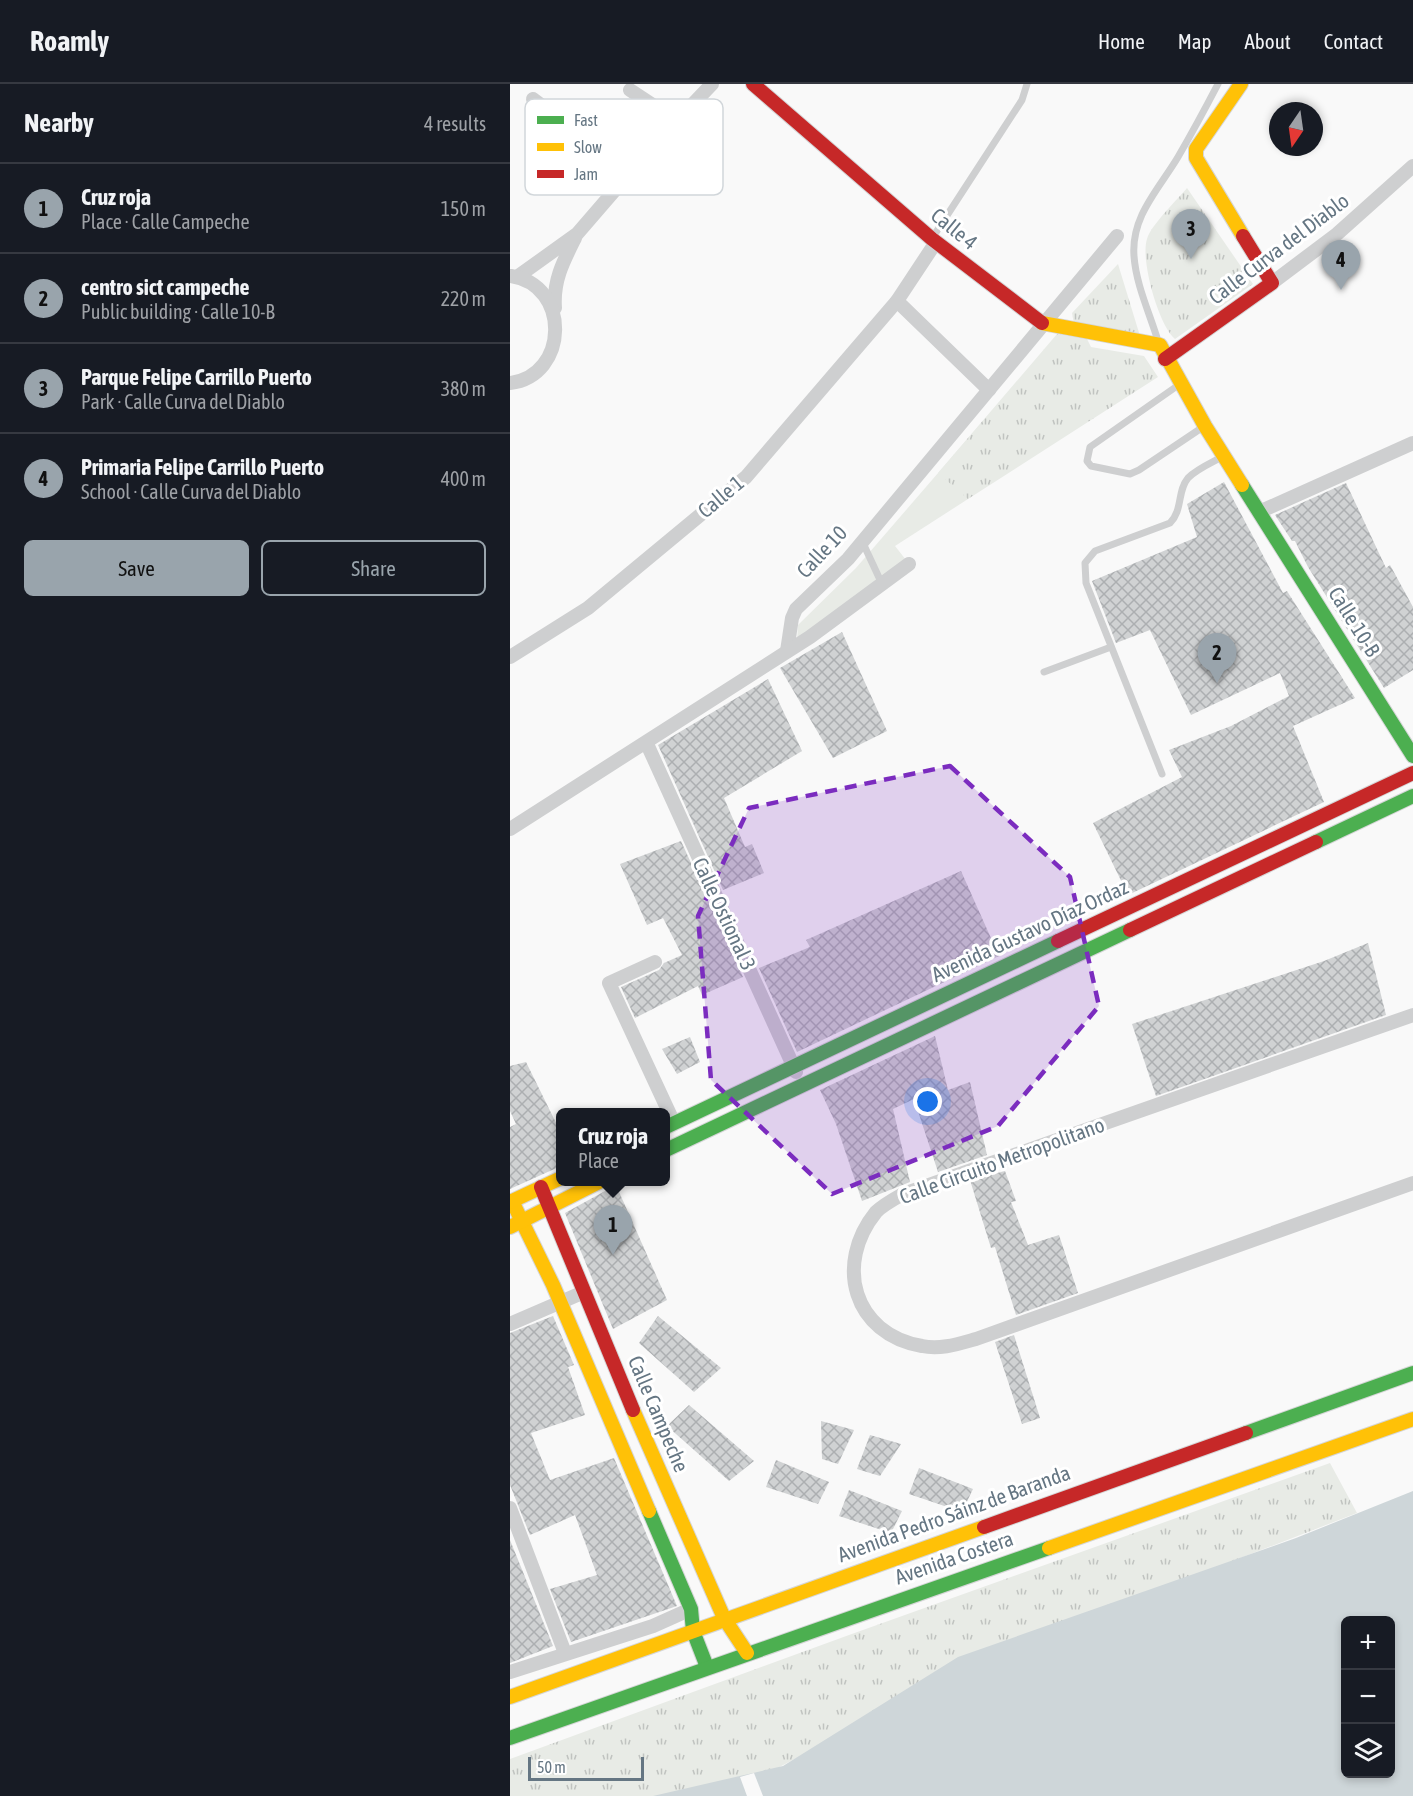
<!DOCTYPE html>
<meta charset="utf-8">
<style>
:root{--surface:#171b24;--page:#20242c;--text:#f1f3f6;--muted:#9ea1a6;--line:#363941;--accent:#99a4ac}
body{margin:0;font-family:"Asap Condensed",sans-serif;background:var(--page);color:var(--text)}
.controls{position:absolute;right:18px;bottom:18px;display:grid;overflow:hidden;border-radius:9px;box-shadow:0 3px 9px #0003}
.controls button{width:54px;height:54px;display:grid;place-items:center;padding:0;border:0;border-bottom:2px solid var(--line);background:var(--surface);color:var(--text);font:30px sans-serif}
.compass{position:absolute;left:759px;top:18px;width:54px;height:54px;border-radius:50%;background:var(--surface);box-shadow:0 3px 9px #0003;rotate:193deg}
.scale{position:absolute;left:18px;bottom:15px;width:116px;box-sizing:border-box;padding-left:6px;border:3px solid #657683;border-top:0;font-size:16px;line-height:21px;white-space:nowrap;color:#657683;-webkit-text-stroke:4px #fff;paint-order:stroke}
.you{position:absolute;left:418px;top:1018px;width:21px;height:21px;margin:-15px;border:4px solid #fff;border-radius:50%;background:#1a73e8;box-shadow:0 0 0 9px #1a73e833}
.badge{display:grid;place-items:center;width:39px;height:39px;border-radius:50%;background:var(--accent);color:#111;font-size:20px;font-weight:700}
.pin{position:absolute;translate:-50% -50px;filter:drop-shadow(0 2px 3px #0008)}
.pin::after{content:'';position:absolute;top:32px;width:21px;height:18px;background:inherit;clip-path:polygon(0 0,100% 0,50% 100%)}
.popup{position:absolute;left:46px;top:1024px;width:114px;height:78px;box-sizing:border-box;display:grid;place-content:center;border-radius:9px;background:var(--surface);filter:drop-shadow(0 2px 4px #0005);font-size:20px;white-space:nowrap;color:var(--muted)}
.popup b{font-size:22px;color:var(--text)}
.popup::after{content:'';position:absolute;left:50%;top:100%;margin-left:-12px;border:12px solid transparent;border-top-color:var(--surface)}
.list{margin:0;padding:0;list-style:none}
h2{display:flex;justify-content:space-between;align-items:center;height:78px;margin:0;padding:0 24px;font-size:26px}
h2 small{font-size:20px;font-weight:400;color:var(--muted)}
.list li{display:grid;grid-template-columns:39px 1fr auto;gap:18px;align-items:center;box-sizing:border-box;height:90px;padding:0 24px;border-top:2px solid var(--line)}
.list b{display:block;font-size:22px;white-space:nowrap}
.list p{margin:0;font-size:20px;white-space:nowrap;color:var(--muted)}
.list em{font-size:20px;font-style:normal;color:var(--muted)}
.actions{display:flex;gap:12px;padding:18px 24px}
.actions a{flex:1;padding:14px 0;border:2px solid var(--accent);border-radius:9px;text-align:center;font-size:21px;color:var(--accent)}
.actions .main{background:var(--accent);color:#111}
.icon{flex:none;width:33px;height:33px;fill:none;stroke:currentColor;stroke-width:2;stroke-linecap:round;stroke-linejoin:round}
.map{position:relative;flex:none;width:903px;height:1712px;overflow:hidden}
header{display:flex;align-items:center;gap:36px;box-sizing:border-box;height:84px;padding:0 30px;background:var(--surface);border-bottom:2px solid var(--line)}
header strong{font-size:28px}
nav{display:flex;gap:33px;margin-inline-start:auto;font-size:21px}
main{display:flex}
aside{flex:1;background:var(--surface)}
.map>svg:first-child{display:block}
.grass{fill:#e8ebe6}
.park{fill:url(#park-tufts)}
.water{fill:#ced6d9;fill-rule:evenodd}
.pier{fill:#f9f9f9}
.building{fill:url(#building-cross-hatch)}
.lines{fill:none;stroke-linecap:round;stroke-linejoin:round}
.fast-casing{stroke:#d5d6d7;stroke-width:16}
.slow-casing{stroke:#d5d6d7;stroke-width:16}
.jam-casing{stroke:#d5d6d7;stroke-width:16}
.lane{stroke:#cecfd0;stroke-width:7}
.street{stroke:#cecfd0;stroke-width:14}
.fast{stroke:#4caf50;stroke-width:14}
.slow{stroke:#ffc107;stroke-width:14}
.jam{stroke:#c62828;stroke-width:14}
.marked{fill:#7b2cbf;fill-opacity:0.2;stroke:#7b2cbf;stroke-width:4.5;stroke-dasharray:12 8;stroke-linejoin:round}
.labels{text-anchor:middle;stroke-width:6;stroke-linejoin:round;paint-order:stroke}
.street-label{font-size:21px;fill:#657683;stroke:#fff}
.key{fill:#fff;stroke:#d1d6da;stroke-width:1.5}
.key-label{font-size:16px;fill:#657683}
</style>
<header>
<strong>Roamly</strong>
<nav><a>Home</a><a>Map</a><a>About</a><a>Contact</a></nav>
</header>
<main>
<aside>
<h2>Nearby<small>4 results</small></h2>
<ul class="list">
<li><span class="badge">1</span><div><b>Cruz roja</b><p>Place · Calle Campeche</p></div><em>150 m</em></li>
<li><span class="badge">2</span><div><b>centro sict campeche</b><p>Public building · Calle 10-B</p></div><em>220 m</em></li>
<li><span class="badge">3</span><div><b>Parque Felipe Carrillo Puerto</b><p>Park · Calle Curva del Diablo</p></div><em>380 m</em></li>
<li><span class="badge">4</span><div><b>Primaria Felipe Carrillo Puerto</b><p>School · Calle Curva del Diablo</p></div><em>400 m</em></li>
</ul>
<div class="actions"><a class="main">Save</a><a>Share</a></div>
</aside>
<div class="map">
<svg width="903" height="1712" viewBox="0 0 903 1712">
<defs>
<pattern id="park-tufts" width="24" height="20" patternUnits="userSpaceOnUse" patternTransform="scale(1.5)"><rect width="24" height="20" fill="#e8ebe6"/><path d="M3 7l-1-3M5 7V3M7 7l1-3M15 17l-1-3M17 17v-4M19 17l1-3" fill="none" stroke="#c0c3c0"/></pattern>
<pattern id="building-cross-hatch" width="8" height="8" patternUnits="userSpaceOnUse" patternTransform="scale(1.5)"><rect width="8" height="8" fill="#d0d2d3"/><path d="M0 0l8 8M0 8l8-8" fill="none" stroke="#acafb1"/></pattern>
</defs>
<rect width="100%" height="100%" fill="#f9f9f9"/>
<path class="grass" d="M473 337 458 415 385 462 396 476 287 558 288 541 346 484Z"/>
<g class="park">
<path d="M677 104 743 200 665 255C649 242 630 176 637 155 641 141 667 116 677 104Z"/>
<path d="M608 180 630 252 564 239 562 229Z"/>
<path d="M547 250 577 255 581 263 634 272 648 293 458 415 428 389Z"/>
<path d="M820 1379 847 1429 503 1562 250 1693 173 1712H0V1675L339 1551Z"/>
</g>
<path class="water" d="M903 1407V1712H143L273 1682 448 1573 786 1454ZM836 1536H880V1690H836Z"/>
<path class="pier" d="M244 1689 253 1712H237L230 1693Z"/>
<g class="building">
<path d="M714 398 773 509 777 507 845 614 783 642 814 718 618 811 583 739 672 693 659 666 721 642 779 612 770 589 681 631 640 546 606 559 582 497 687 453 677 420Z"/>
<path d="M836 399 876 484 880 481 903 523V586L874 604 798 483 785 457H782L765 431Z"/>
<path d="M332 548 377 647 323 674 270 584Z"/>
<path d="M258 595 292 667 214 714 235 763 242 760 254 789 213 806 148 661Z"/>
<path d="M171 757 233 893 192 911 188 902 125 934 111 903 149 886 154 879 172 871 153 834 137 841 110 780Z"/>
<path d="M451 787 489 872 287 968 249 884 300 863 296 856Z"/>
<path d="M858 859 876 931 646 1012 622 940 814 877Z"/>
<path d="M425 952 438 1006 460 998 477 1071 428 1088 404 1015 383 1025 400 1098 352 1117 326 1040 310 1006Z"/>
<path d="M180 953 190 978 167 990 152 965Z"/>
<path d="M16 978 51 1049V1082L0 1105V1043L6 1040 0 1027V982Z"/>
<path d="M495 1087 506 1117 501 1118 518 1161 549 1151 568 1209 506 1231 485 1163 481 1164 460 1096Z"/>
<path d="M106 1101 157 1216 103 1245 55 1129Z"/>
<path d="M43 1232 64 1281 58 1283 75 1331 21 1349 40 1396 104 1374 167 1522 61 1558 40 1505 87 1491 65 1431 20 1451 0 1401V1249Z"/>
<path d="M148 1232 211 1284 184 1308 129 1259Z"/>
<path d="M504 1251 530 1334 512 1340 485 1258Z"/>
<path d="M179 1321 244 1377 219 1397 157 1342Z"/>
<path d="M311 1337 344 1346 328 1380 312 1375Z"/>
<path d="M360 1351 391 1360 370 1392 347 1385Z"/>
<path d="M266 1376 319 1398 308 1420 256 1403Z"/>
<path d="M409 1384 463 1405 452 1428 399 1410Z"/>
<path d="M339 1406 392 1427 381 1449 329 1432Z"/>
<path d="M0 1456 43 1562 0 1579Z"/>
</g>
<g class="lines">
<defs>
<g id="fast">
<path d="M732 401 903 672"/>
<path d="M806 758 903 712"/>
<path d="M156 1043 548 857"/>
<path d="M156 1066 620 846"/>
<path d="M736 1349 903 1289"/>
<path d="M139 1427 181 1525 183 1547 197 1583"/>
<path d="M0 1654 539 1464"/>
</g>
<g id="slow">
<path d="M731 0 686 65V74L733 152"/>
<path d="M532 239 650 261 695 342 732 401"/>
<path d="M2 1117 43 1201 139 1427"/>
<path d="M0 1118 51 1094"/>
<path d="M0 1143 89 1098"/>
<path d="M123 1326 214 1534 237 1569"/>
<path d="M539 1464 903 1335"/>
<path d="M0 1613 474 1443"/>
</g>
<g id="jam">
<path d="M243 0 422 155 532 239"/>
<path d="M655 275 762 199 733 152"/>
<path d="M620 846 806 758"/>
<path d="M548 857 903 689"/>
<path d="M31 1103 123 1326"/>
<path d="M474 1443 736 1349"/>
</g>
</defs>
<use href="#fast" class="fast-casing"/>
<use href="#slow" class="slow-casing"/>
<use href="#jam" class="jam-casing"/>
<g class="lane">
<path d="M423 153 512 16 517 0"/>
<path d="M648 257C640 230 626 201 624 172 621 132 649 105 668 73 682 49 695 25 708 0"/>
<path d="M670 300 580 363 577 377 581 382 620 390 629 386 693 343"/>
<path d="M352 457 372 500"/>
<path d="M534 588 601 563"/>
<path d="M652 690 576 499 575 479 585 467 660 439C673 426 667 407 678 394 687 385 701 379 712 373"/>
</g>
<g class="street">
<path d="M120 6 167 37"/>
<path d="M23 15 120 88"/>
<path d="M7 193 67 150 143 62 202 0"/>
<path d="M762 199 827 150 903 82"/>
<path d="M387 217 479 306"/>
<path d="M45 224C43 197 53 178 65 154"/>
<path d="M0 299C59 292 61 201 1 192"/>
<path d="M749 428 903 359"/>
<path d="M277 567 282 534 286 525 338 475 607 152"/>
<path d="M0 573 78 524 236 393 387 217 426 158"/>
<path d="M137 660 286 988"/>
<path d="M0 745 300 553 399 480"/>
<path d="M145 878 99 899 164 1039"/>
<path d="M903 931 393 1110C384 1115 373 1121 366 1128 324 1180 343 1250 412 1262 430 1266 448 1260 466 1255L903 1099"/>
<path d="M0 1240 74 1208"/>
<path d="M0 1424 55 1569"/>
<path d="M0 1588 143 1542 181 1525"/>
</g>
<use href="#fast" class="fast"/>
<use href="#slow" class="slow"/>
<use href="#jam" class="jam"/>
</g>
<path class="marked" d="M440 682 560 793 589 922 488 1042 322 1110 201 996 188 832 239 724Z"/>
<g class="labels">
<g class="street-label">
<text transform="translate(444 145) rotate(39)" y="7">Calle 4</text>
<text transform="translate(769 165) rotate(-37)" y="7">Calle Curva del Diablo</text>
<text transform="translate(211 413) rotate(-40)" y="7">Calle 1</text>
<text transform="translate(312 468) rotate(-47)" y="7">Calle 10</text>
<text transform="translate(844 538) rotate(58)" y="7">Calle 10-B</text>
<text transform="translate(214 830) rotate(65)" y="7">Calle Ostional 3</text>
<text transform="translate(520 847) rotate(-25)" y="7">Avenida Gustavo Díaz Ordaz</text>
<text transform="translate(492 1077) rotate(-20)" y="7">Calle Circuito Metropolitano</text>
<text transform="translate(148 1330) rotate(67)" y="7">Calle Campeche</text>
<text transform="translate(444 1430) rotate(-20)" y="7">Avenida Pedro Sáinz de Baranda</text>
<text transform="translate(444 1474) rotate(-19)" y="7">Avenida Costera</text>
</g>
</g>
<rect x="15" y="15" width="198" height="96" rx="9" class="key"/>
<rect x="27" y="32" width="27" height="8" fill="#4caf50"/>
<rect x="27" y="59" width="27" height="8" fill="#ffc107"/>
<rect x="27" y="86" width="27" height="8" fill="#c62828"/>
<g class="key-label">
<text x="64" y="42">Fast</text>
<text x="64" y="69">Slow</text>
<text x="64" y="96">Jam</text>
</g>
</svg>
<div class="controls">
<button>+</button>
<button>−</button>
<button><svg class="icon" aria-label="layers" viewBox="0 0 24 24"><path d="M12 4l9 5-9 5-9-5zM3 14l9 5 9-5"/></svg></button>
</div>
<svg class="compass" viewBox="-18 -18 36 36"><path d="M0-13l5 13h-10z" fill="#e53935"/><path d="M0 13l5-13h-10z" fill="#9ea1a6"/></svg>
<div class="scale">50 m</div>
<div class="you"></div>
<div class="pin badge" style="left:103px;top:1171px">1</div>
<div class="popup"><b>Cruz roja</b>Place</div>
<div class="pin badge" style="left:707px;top:599px">2</div>
<div class="pin badge" style="left:681px;top:175px">3</div>
<div class="pin badge" style="left:831px;top:206px">4</div>
</div>
</main>
